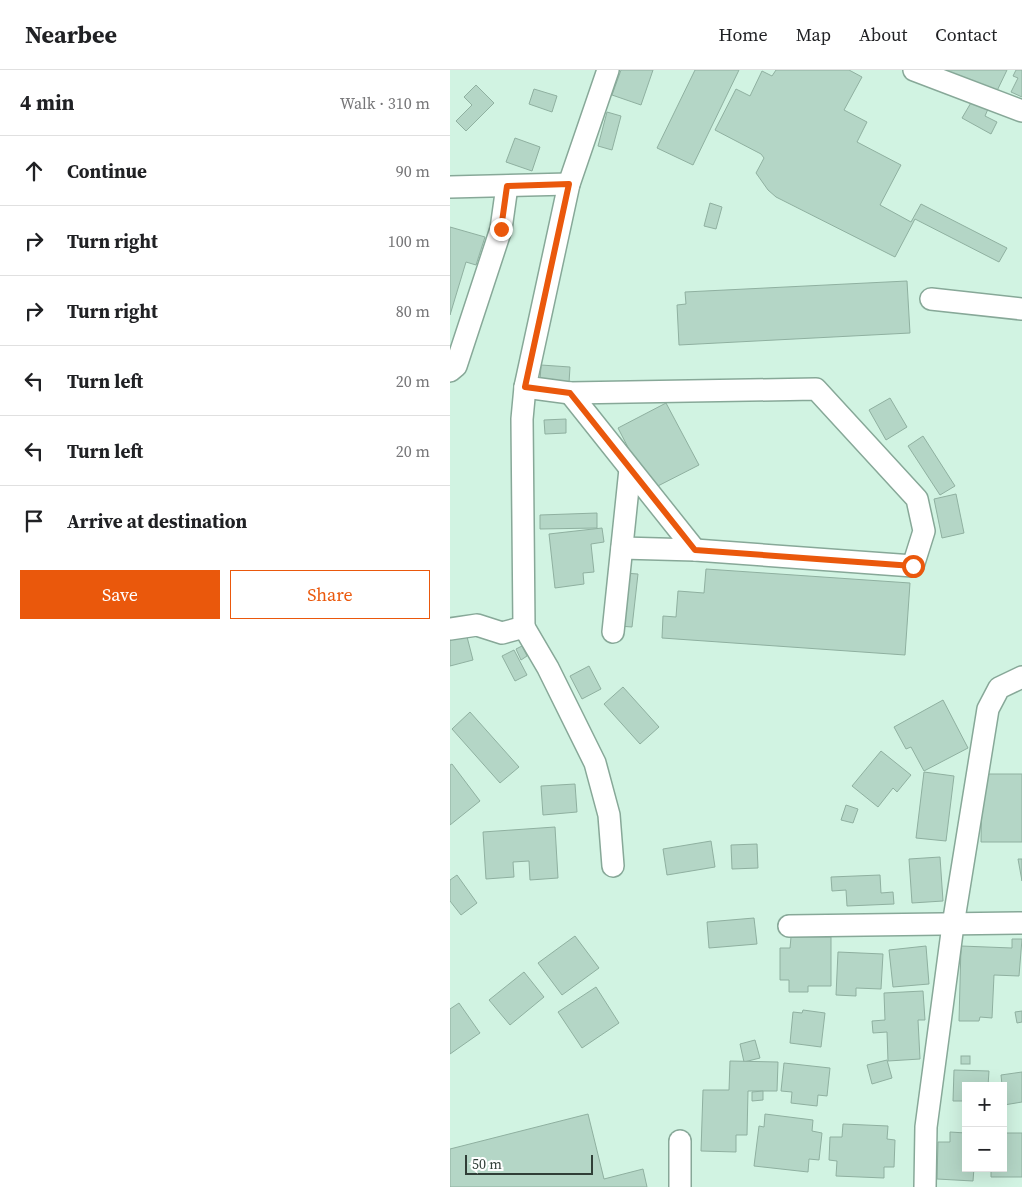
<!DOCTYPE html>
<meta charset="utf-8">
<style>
:root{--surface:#fff;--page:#f2f2f2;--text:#202124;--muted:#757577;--line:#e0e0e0;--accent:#ea580c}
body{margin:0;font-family:"Source Serif 4",serif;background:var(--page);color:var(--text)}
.controls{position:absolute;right:15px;bottom:15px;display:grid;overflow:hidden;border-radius:0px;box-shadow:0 5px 20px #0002}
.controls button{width:45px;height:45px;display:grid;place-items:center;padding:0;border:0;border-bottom:1px solid var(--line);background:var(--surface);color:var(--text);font:25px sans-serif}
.scale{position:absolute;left:15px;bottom:12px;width:128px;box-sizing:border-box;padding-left:5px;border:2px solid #303e37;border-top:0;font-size:14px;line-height:18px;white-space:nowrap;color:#303e37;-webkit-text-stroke:4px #fff;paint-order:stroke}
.stop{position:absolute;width:15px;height:15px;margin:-11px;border:4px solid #ea580c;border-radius:50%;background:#fff}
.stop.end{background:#ea580c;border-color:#fff;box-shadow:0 1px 5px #0008}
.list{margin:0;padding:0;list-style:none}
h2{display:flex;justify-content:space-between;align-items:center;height:65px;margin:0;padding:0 20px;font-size:21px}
h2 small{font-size:16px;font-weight:400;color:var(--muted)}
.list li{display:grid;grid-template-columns:32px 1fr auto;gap:15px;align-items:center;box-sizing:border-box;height:70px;padding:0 20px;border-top:1px solid var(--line)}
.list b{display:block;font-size:19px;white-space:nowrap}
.list em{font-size:16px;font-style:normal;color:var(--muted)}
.actions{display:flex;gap:10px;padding:15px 20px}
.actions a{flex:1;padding:11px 0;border:1px solid var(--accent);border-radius:0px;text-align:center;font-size:18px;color:var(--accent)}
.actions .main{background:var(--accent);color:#fff}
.icon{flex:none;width:28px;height:28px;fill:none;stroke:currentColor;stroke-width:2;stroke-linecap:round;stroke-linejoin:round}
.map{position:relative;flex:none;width:572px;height:1117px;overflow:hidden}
header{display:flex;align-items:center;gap:30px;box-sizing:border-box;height:70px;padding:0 25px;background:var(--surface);border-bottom:1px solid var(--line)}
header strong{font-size:24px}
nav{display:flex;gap:28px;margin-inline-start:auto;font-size:18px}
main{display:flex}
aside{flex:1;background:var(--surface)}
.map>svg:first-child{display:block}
.building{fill:#b4d6c6;stroke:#8fb0a0}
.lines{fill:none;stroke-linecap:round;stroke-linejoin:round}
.minor-casing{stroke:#87a898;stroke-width:24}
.minor{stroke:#fff;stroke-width:21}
.route{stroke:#ea580c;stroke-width:6}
</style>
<header>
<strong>Nearbee</strong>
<nav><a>Home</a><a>Map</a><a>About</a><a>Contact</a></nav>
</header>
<main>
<aside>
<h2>4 min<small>Walk · 310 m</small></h2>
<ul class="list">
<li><svg class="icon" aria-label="ahead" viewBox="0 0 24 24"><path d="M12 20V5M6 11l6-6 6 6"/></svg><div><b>Continue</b></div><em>90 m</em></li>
<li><svg class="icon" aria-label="right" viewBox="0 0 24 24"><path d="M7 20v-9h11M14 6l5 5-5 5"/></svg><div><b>Turn right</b></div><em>100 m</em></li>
<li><svg class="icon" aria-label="right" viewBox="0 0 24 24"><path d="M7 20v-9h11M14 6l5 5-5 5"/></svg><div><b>Turn right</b></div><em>80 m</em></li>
<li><svg class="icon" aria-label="left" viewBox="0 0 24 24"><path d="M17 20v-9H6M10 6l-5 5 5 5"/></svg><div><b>Turn left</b></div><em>20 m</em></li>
<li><svg class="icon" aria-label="left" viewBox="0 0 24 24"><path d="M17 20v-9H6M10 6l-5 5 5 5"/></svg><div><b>Turn left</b></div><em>20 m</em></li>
<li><svg class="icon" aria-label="arrive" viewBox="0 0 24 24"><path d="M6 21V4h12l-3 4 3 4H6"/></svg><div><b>Arrive at destination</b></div></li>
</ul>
<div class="actions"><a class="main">Save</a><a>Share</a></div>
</aside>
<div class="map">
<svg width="572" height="1117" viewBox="0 0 572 1117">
<rect width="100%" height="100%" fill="#d1f3e2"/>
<g class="building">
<path d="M171 0H203L191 35 162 25Z"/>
<path d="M245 0H289L243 95 207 78Z"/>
<path d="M326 0H399L412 7 394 40 417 52 407 72 451 95 430 135 461 152 471 134 557 178 549 192 465 149 445 187 326 127 318 120 306 103 314 88 311 84 265 60 286 19 300 26 312 1 322 6Z"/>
<path d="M493 0H557L545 25Z"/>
<path d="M566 0H572V27L561 22 568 8 563 6Z"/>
<path d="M26 15 44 33 16 61 6 51 22 35 14 27Z"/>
<path d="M84 19 107 26 102 42 79 34Z"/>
<path d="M522 31 538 39 535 46 547 52 541 64 512 48Z"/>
<path d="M157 42 171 46 162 80 148 76Z"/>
<path d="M65 68 90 77 82 101 56 92Z"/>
<path d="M260 133 272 137 266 159 254 156Z"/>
<path d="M0 157 35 167 26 195 16 192 0 245Z"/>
<path d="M457 211 460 263 229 275 227 235 236 234 235 222Z"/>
<path d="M91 295 120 297 119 313 90 312Z"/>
<path d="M440 328 457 357 436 370 419 340Z"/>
<path d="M216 333 249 395 200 420 168 358Z"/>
<path d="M116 349V363L95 364 94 350Z"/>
<path d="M473 366 505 416 490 425 458 376Z"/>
<path d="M506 424 514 463 492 468 484 429Z"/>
<path d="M147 443V458L90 459V445Z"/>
<path d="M152 458 154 472 141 474 144 502 133 503 134 514 105 518 99 464Z"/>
<path d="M256 499 460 513 455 585 212 568 213 546 226 547 228 521 254 523Z"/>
<path d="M174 503 188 504 182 557 169 556Z"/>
<path d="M15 559 23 590 0 596V563Z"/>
<path d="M72 576 77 586 71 590 66 579Z"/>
<path d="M64 580 77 605 65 611 52 586Z"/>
<path d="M139 596 151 619 132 629 120 606Z"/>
<path d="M173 617 209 657 190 674 154 634Z"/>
<path d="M493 630 518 678 474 701 461 677 456 679 444 657Z"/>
<path d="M20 642 69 697 50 713 2 659Z"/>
<path d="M431 681 461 705 447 722 443 718 428 737 402 716Z"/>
<path d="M2 694 30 731 0 755V695Z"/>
<path d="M474 702 504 706 496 771 466 768Z"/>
<path d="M532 704H572V772H531Z"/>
<path d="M125 714 127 742 93 745 91 716Z"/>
<path d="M396 735 408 739 403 753 391 750Z"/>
<path d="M105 757 108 808 80 810 79 791 63 792 64 807 36 809 33 762Z"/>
<path d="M261 771 265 797 217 805 213 779Z"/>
<path d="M307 774 308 798 282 799 281 775Z"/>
<path d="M490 787 493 831 462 833 459 789Z"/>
<path d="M568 789H572V811Z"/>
<path d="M7 805 27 833 11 845 0 831V810Z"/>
<path d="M430 805 431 823 443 822 444 834 397 836 396 820 382 821 381 807Z"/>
<path d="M304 848 307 874 259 878 257 852Z"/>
<path d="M125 866 149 898 112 925 88 893Z"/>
<path d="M341 867H381V916H358V922H339V910H330V878H340Z"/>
<path d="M562 869H572L569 906 544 905 542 948 530 947 529 951H509L511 876 562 878Z"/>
<path d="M476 876 479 914 443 917 439 880Z"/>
<path d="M388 882 433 884 431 919 406 918V926L386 925Z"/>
<path d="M74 902 94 927 60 955 39 930Z"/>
<path d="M146 917 169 953 132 978 108 942Z"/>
<path d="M473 921 475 950H468L470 989 438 991 437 962 423 963 422 951 435 950 434 923Z"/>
<path d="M9 933 30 963 0 984V939Z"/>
<path d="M353 940 375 943 371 977 340 973 343 942 352 943Z"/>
<path d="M572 941V952L567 953 565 942Z"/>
<path d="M305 970 310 988 294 992 290 974Z"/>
<rect x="511" y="986" width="9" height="8"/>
<path d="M437 990 442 1008 422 1014 417 995Z"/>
<path d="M280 991 328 992 327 1021H298L297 1065H286V1082L251 1081 253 1020H279Z"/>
<path d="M334 993 380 998 377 1026 368 1025 367 1036 341 1033 342 1022 331 1021Z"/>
<path d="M504 1000 539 1001 538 1016H516V1031H503Z"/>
<path d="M572 1002V1032L554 1035 551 1005Z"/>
<path d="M313 1021V1030L302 1031V1022Z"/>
<path d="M138 1044 154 1109 193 1099 197 1117H0V1079Z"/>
<path d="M315 1044 363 1050 362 1061 372 1063 369 1090 359 1089 358 1102 304 1096 309 1056 314 1057Z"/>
<path d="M393 1054 438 1056 437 1069 445 1070 444 1097H434V1108L386 1106 387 1091 379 1090 380 1067H392Z"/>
<path d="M500 1062 516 1063V1098H524L523 1111 487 1109 488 1072H500Z"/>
<path d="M553 1063H572V1107H541V1098H553Z"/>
</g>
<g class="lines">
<defs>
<g id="minor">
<path d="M464 0 572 41"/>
<path d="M0 117 119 114"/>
<path d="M481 229 572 239"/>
<path d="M0 301 6 296 51 159 57 116"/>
<path d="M75 317 120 323 366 319 467 429 474 461 463 496 245 480 172 478"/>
<path d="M120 323 245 480"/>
<path d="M74 557 98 598 145 693 159 745 163 796"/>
<path d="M0 559 27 555 52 563 74 557 72 349 75 317 119 114 158 0"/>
<path d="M163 562 180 399"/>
<path d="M339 856 572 853"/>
<path d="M230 1117V1071"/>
<path d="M475 1117 476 1057 503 855 538 639 549 618 572 607"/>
</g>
</defs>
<use href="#minor" class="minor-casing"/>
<use href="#minor" class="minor"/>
</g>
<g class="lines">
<path class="route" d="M51 159 57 116 119 114 75 317 120 323 245 480 463 496"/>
</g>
</svg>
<div class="controls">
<button>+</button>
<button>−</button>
</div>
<div class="scale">50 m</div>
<div class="stop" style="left:463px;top:496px"></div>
<div class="stop end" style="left:51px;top:159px"></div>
</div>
</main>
